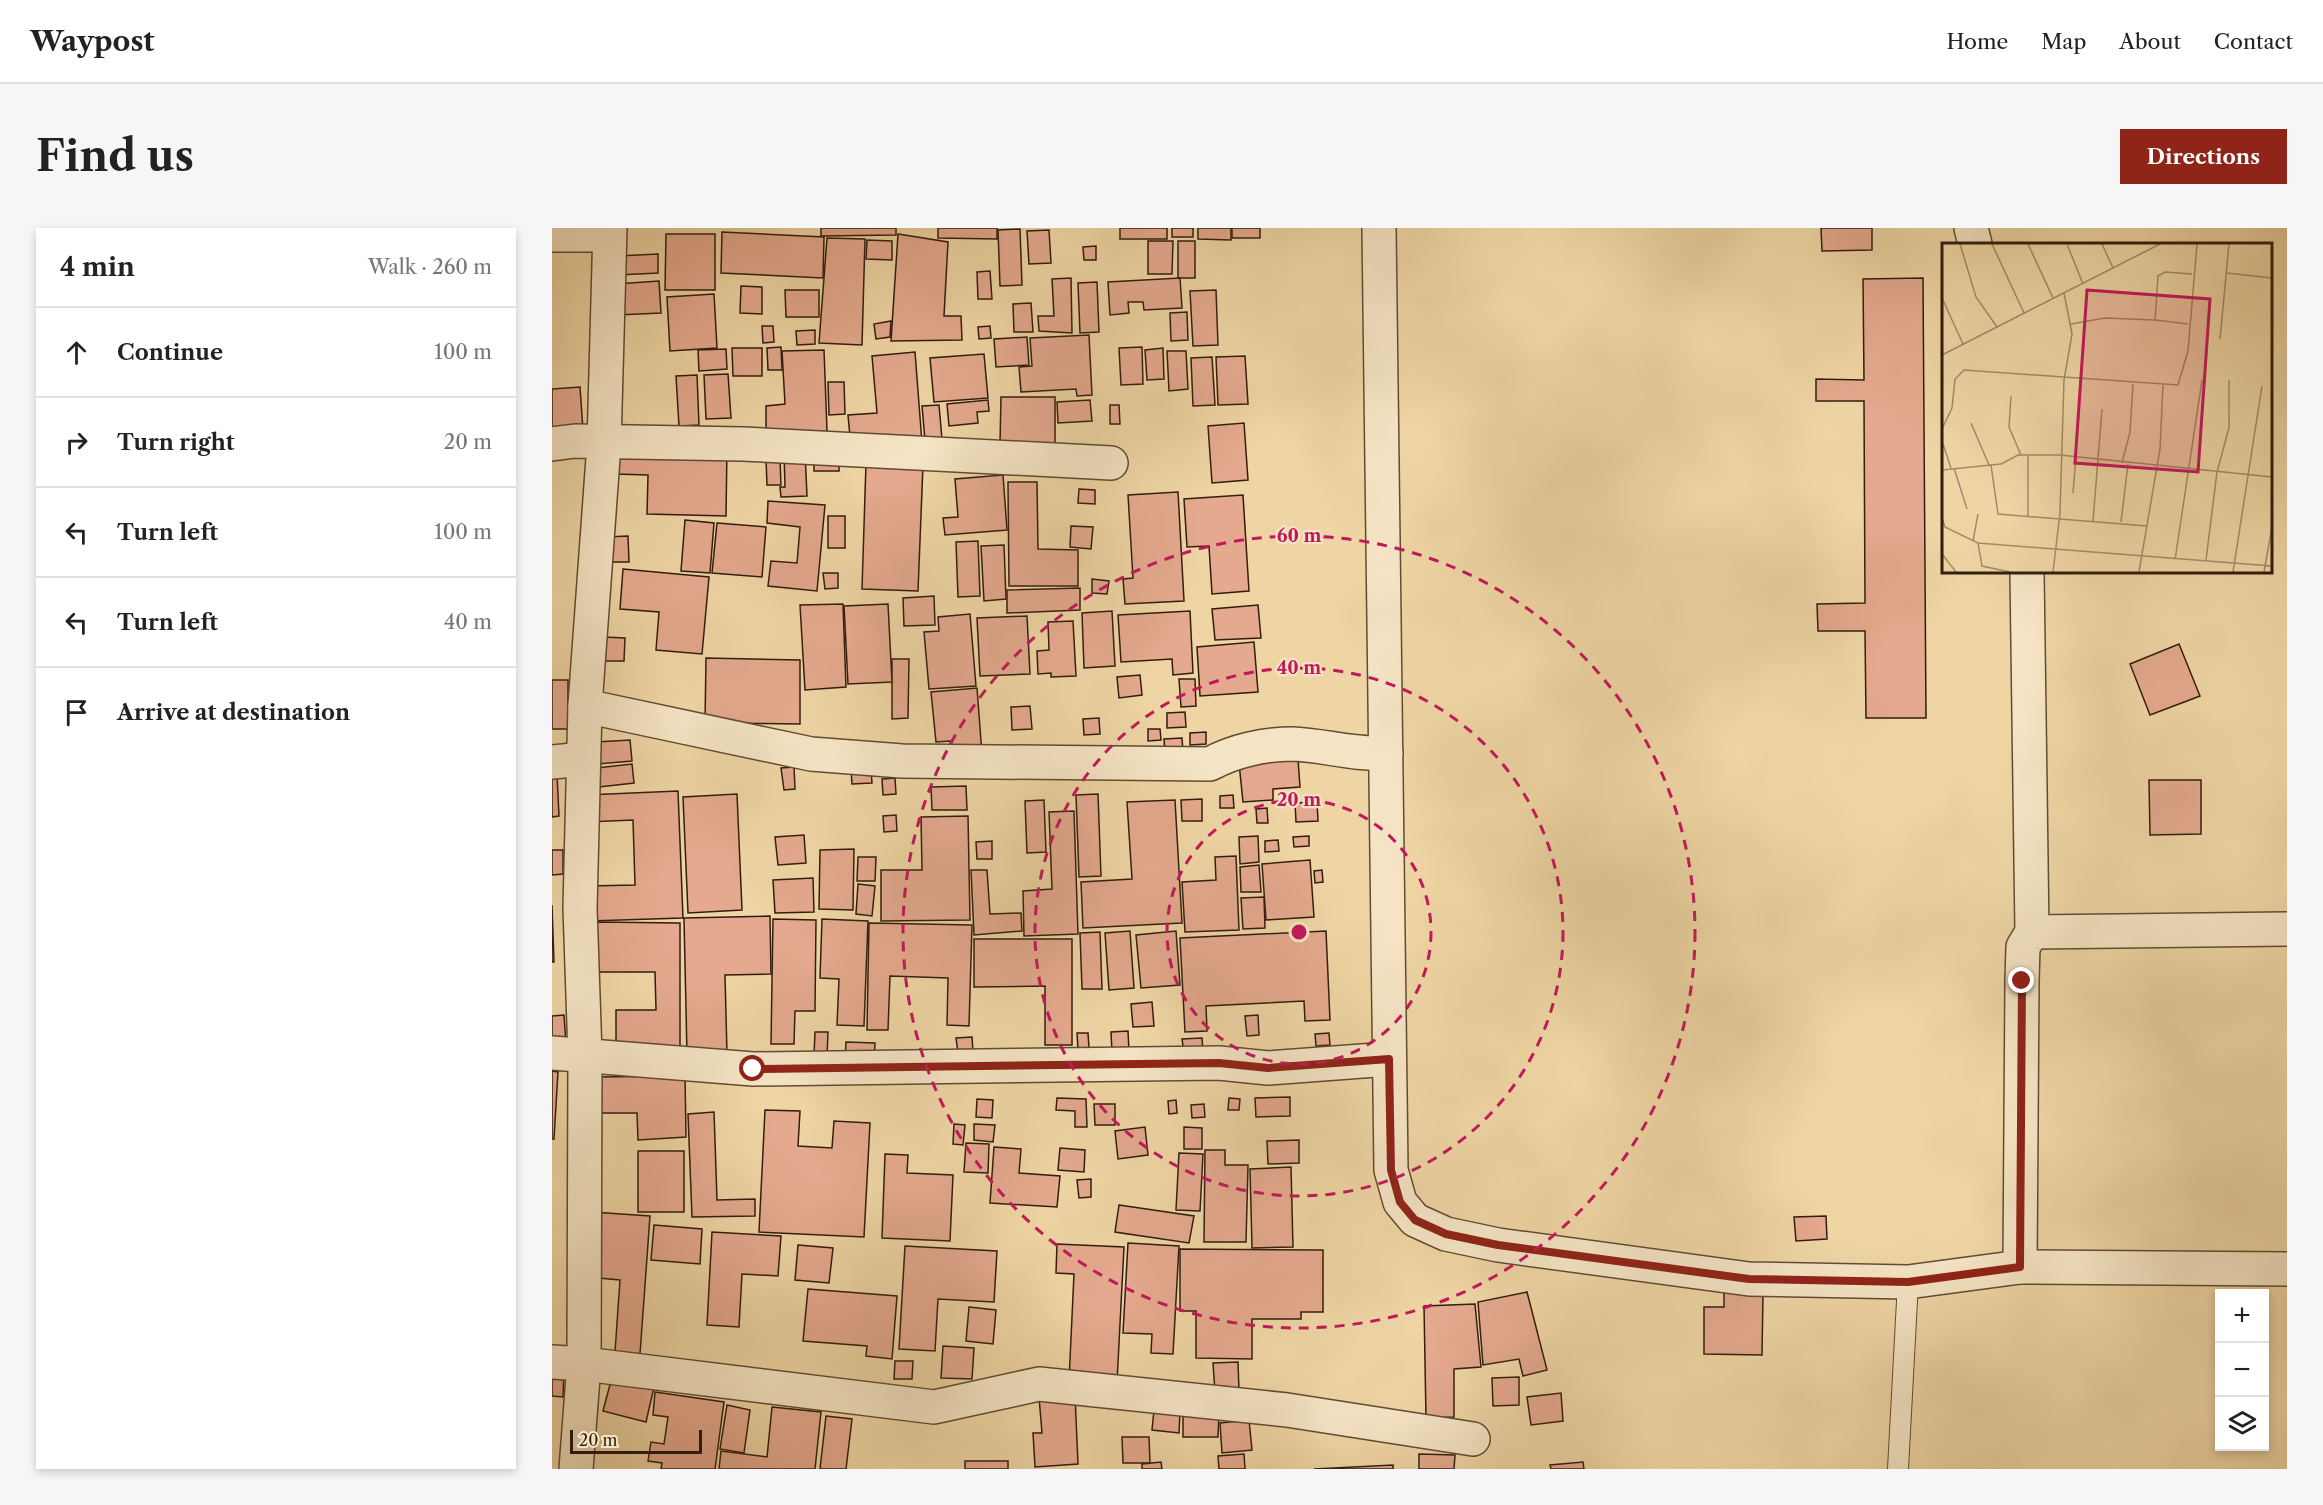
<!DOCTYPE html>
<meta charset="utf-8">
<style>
:root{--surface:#fff;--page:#f6f6f6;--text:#222;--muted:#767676;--line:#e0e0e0;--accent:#8f2418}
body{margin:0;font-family:"Libre Caslon Text",serif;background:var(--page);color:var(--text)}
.controls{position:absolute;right:18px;bottom:18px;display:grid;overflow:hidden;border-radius:0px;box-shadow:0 3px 9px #0003}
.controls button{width:54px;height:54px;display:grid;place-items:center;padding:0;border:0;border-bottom:2px solid var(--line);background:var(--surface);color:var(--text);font:30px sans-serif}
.scale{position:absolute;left:18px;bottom:15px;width:132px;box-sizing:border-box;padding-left:6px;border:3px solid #321d0e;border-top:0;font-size:16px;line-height:21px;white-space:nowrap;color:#321d0e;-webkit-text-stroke:4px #f5e4c4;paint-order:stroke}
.stop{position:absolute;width:18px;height:18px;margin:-14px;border:4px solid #8f2418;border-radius:50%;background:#fff}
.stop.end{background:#8f2418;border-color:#fff;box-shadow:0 2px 6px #0008}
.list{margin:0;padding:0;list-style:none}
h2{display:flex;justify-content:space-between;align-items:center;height:78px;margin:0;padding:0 24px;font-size:26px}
h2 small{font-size:20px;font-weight:400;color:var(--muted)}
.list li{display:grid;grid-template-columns:39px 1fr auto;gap:18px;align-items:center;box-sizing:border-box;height:90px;padding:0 24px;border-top:2px solid var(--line)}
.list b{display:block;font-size:22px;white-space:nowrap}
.list em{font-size:20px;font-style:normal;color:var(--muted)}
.icon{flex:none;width:33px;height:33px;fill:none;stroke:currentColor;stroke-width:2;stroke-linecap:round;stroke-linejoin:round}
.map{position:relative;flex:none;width:1735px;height:1241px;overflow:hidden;border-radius:0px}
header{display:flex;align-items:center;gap:36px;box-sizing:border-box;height:84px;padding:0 30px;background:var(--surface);border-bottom:2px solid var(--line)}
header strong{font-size:28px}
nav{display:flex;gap:33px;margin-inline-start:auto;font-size:21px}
.intro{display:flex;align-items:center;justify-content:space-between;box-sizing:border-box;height:144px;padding:0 36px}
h1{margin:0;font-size:42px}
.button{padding:15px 27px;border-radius:0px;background:var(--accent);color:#fff;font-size:21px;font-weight:700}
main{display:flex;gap:36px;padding:0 36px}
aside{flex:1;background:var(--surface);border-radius:0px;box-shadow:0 3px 9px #0003}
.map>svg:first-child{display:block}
.building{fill:#e4a98e;stroke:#321d0e;stroke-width:1.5}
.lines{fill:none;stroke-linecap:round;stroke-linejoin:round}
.service-casing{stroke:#614b34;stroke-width:22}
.minor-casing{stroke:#614b34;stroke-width:36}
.service{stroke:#f5e4c4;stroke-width:20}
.minor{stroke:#f5e4c4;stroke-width:33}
.route{stroke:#8f2418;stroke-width:8}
.ring{fill:none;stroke:#c2185b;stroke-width:3;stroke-dasharray:10 8}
.inset-road{fill:none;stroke:#a38b68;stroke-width:1.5}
.view{fill:#c2185b;fill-opacity:0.15;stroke:#c2185b;stroke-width:3}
.inset-edge{fill:none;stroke:#321d0e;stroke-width:3}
.centre{fill:#c2185b;stroke:#f5e4c4;stroke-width:3}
.ring-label{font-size:18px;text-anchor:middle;font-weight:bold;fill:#c2185b;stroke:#f5e4c4;stroke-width:4.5;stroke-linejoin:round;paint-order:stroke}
</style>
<header>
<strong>Waypost</strong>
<nav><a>Home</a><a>Map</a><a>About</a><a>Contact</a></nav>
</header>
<div class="intro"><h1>Find us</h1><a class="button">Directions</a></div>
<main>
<aside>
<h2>4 min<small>Walk · 260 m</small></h2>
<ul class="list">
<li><svg class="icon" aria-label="ahead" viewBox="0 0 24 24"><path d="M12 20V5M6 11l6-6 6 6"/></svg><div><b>Continue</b></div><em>100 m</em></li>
<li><svg class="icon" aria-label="right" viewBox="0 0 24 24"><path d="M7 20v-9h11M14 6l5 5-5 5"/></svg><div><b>Turn right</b></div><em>20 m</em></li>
<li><svg class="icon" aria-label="left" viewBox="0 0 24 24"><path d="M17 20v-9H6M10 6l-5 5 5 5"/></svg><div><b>Turn left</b></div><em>100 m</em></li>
<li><svg class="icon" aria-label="left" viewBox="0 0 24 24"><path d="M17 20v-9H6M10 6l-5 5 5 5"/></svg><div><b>Turn left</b></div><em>40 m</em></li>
<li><svg class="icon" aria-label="arrive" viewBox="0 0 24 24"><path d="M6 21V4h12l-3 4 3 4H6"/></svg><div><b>Arrive at destination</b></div></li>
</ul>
</aside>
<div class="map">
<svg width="1735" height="1241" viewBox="0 0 1735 1241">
<rect width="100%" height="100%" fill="#efd5a4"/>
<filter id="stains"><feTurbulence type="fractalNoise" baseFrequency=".00333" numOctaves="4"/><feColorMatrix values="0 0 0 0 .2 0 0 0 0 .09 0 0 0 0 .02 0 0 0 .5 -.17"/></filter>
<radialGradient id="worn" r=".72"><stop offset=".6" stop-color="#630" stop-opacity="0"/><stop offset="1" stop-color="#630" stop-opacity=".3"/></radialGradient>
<g class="building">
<path d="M269 0H344V7L269 8Z"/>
<path d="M386 0H445V11L386 10Z"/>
<rect x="568" y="0" width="47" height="11"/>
<rect x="620" y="0" width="21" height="9"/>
<path d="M646 0H679V12L646 11Z"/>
<rect x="680" y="0" width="28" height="10"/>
<path d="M1269 0H1320V22L1270 23Z"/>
<path d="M468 1 470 57 448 58 446 2Z"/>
<path d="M497 2 499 35 477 36 475 3Z"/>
<path d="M170 4 272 9 271 50 169 45Z"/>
<path d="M114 6H163V62H113Z"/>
<path d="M346 6 396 14 392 88H409L410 112 339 113Z"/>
<path d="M275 10 313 11 310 117 267 115Z"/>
<path d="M315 12 340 13V32L314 31Z"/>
<path d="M596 13H621L620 46H596Z"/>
<rect x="626" y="13" width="17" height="37"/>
<path d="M544 18V32H532L531 19Z"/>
<path d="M106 26V45L66 47V28Z"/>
<path d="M438 43 440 71H426L425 44Z"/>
<path d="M519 50 520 105 487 103 486 88H502L500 51Z"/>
<path d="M628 50 630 80 592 82 591 74H576L577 85 558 87 556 54Z"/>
<path d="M1371 50 1374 490H1314L1313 403H1266L1265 376 1313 375 1312 173H1264V151L1312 152 1311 51Z"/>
<path d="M107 53 109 85 65 87 64 56Z"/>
<path d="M545 54 547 104 528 105 526 55Z"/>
<path d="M189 58 210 59V86L188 85Z"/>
<path d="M233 62H267V89H234Z"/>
<path d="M664 62 666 117 641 118 638 63Z"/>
<path d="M162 66 165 120 118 123 115 69Z"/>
<path d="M479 75 481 104H462L461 76Z"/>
<path d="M635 84 636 112 619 113 618 85Z"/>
<path d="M339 93 338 109 324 111 322 96Z"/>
<path d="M210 98H221L222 114 211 115Z"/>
<path d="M438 98 439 110 427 111 426 99Z"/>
<path d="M263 102V116L245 117 244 103Z"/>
<path d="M537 107 540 167 525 168 524 161 469 164 467 139 480 138 478 110Z"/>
<path d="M475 109 477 137 444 139 442 111Z"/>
<path d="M229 119 230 142H216L215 120Z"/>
<path d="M590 119 591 156 569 157 567 120Z"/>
<path d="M180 120H210V148H181Z"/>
<path d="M611 120 612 151 595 152 593 122Z"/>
<path d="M174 121 175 141 147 143 146 122Z"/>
<path d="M272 122 275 203 214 205V178L233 176 230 123Z"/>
<path d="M615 123H634L636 161 617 163Z"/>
<path d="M363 124 370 215 299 220 296 187 325 185 320 128Z"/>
<path d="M432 126 436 170 382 174 378 130Z"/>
<path d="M693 128 696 176 666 177 664 129Z"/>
<path d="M660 129 663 177 641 178 639 130Z"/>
<path d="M176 146 179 190 154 191 152 147Z"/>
<path d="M145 147 147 197 127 198 124 148Z"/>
<path d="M276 154H292L293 186 277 187Z"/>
<path d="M28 159 31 202 0 204V161Z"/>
<path d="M449 169H503V216H448Z"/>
<path d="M436 172 437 183 425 184 426 195 397 198 395 176Z"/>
<path d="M538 172 540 193 506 195 505 174Z"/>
<path d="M387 177 390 211 373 212 370 178Z"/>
<path d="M558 177H567L568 196H558Z"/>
<path d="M692 195 696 252 660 255 656 198Z"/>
<path d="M63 218 175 219 174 288 95 286 96 247 63 246Z"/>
<path d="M232 224H253L255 268 229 269 228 259H233Z"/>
<path d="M287 228V243H262V229Z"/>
<path d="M214 231H228L229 257H215Z"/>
<path d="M314 235 371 237 366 363 310 361Z"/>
<path d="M451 247 455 302 393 307 391 290 406 289 403 251Z"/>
<path d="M456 254H485L486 321 526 322V358H457Z"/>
<path d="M527 261 543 262V276L526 275Z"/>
<path d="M626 264 632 373 573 376 571 351 581 350 576 267Z"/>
<path d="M691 267 697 363 660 366 657 318 635 319 632 271Z"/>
<path d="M216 273 273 277 265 363 216 358 219 333 245 335 248 299 215 295Z"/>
<rect x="276" y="288" width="17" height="32"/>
<path d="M133 292 162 295 158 345 129 343Z"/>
<path d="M165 295 214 299 210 349 160 345Z"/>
<path d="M519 298 541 299 539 321 518 319Z"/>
<path d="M76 308 77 334H56L55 309Z"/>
<path d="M426 313 428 368 406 369 404 314Z"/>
<path d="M452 317 454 371 432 373 429 318Z"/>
<path d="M71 341 157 349 150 426 104 422 107 384 68 381Z"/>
<path d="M271 345H286V360L273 361Z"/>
<path d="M540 351 557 353 555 366 540 365Z"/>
<path d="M528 360V382L455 385V362Z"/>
<path d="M382 368 383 397 352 398 351 370Z"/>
<path d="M291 376 294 459 253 462 248 377Z"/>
<path d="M336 376 340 454 296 456 292 378Z"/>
<path d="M706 377 709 410 663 412 660 381Z"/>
<path d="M560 383 563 438 532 440 530 385Z"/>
<path d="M638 383 641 445 621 447 620 431 569 434 566 387Z"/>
<path d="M418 386 424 458 377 461 372 404 387 403 386 389Z"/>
<path d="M475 388 478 446 428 448 425 390Z"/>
<path d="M521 393 524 448 499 449V445L486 446 485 423 497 422 496 394Z"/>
<path d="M51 409 73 410 72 433H51Z"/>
<path d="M702 414 706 464 648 468 645 419Z"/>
<path d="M1627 416 1648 468 1598 487 1578 436Z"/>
<path d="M154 430 248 432V496L153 495Z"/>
<path d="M340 431H357L356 490 340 491Z"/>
<path d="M588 447 590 467 567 470 565 449Z"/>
<path d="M627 451H643L644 478 629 479Z"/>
<rect x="0" y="452" width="16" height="49"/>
<path d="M425 460 430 526 400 528 398 513 384 514 379 464Z"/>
<path d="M478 478 480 501 460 502 459 479Z"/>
<path d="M633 484 634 499 615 500V485Z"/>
<path d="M547 490 548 506 532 507 531 491Z"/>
<path d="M596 501H608L609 512 596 513Z"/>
<path d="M654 504V516L638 517V505Z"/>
<path d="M630 510 631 524 613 525 612 511Z"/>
<path d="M78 512 80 533 45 536 44 514Z"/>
<path d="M746 531 748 559 721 561V572L691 574 687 535Z"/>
<path d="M80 536 82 555 38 560 36 541Z"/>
<path d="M242 539 243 561 232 562 229 540Z"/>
<path d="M319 540 320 555 300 556 299 541Z"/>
<path d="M5 546 7 588 0 589V547Z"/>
<path d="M343 550 344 566 331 567 330 551Z"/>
<path d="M1597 552H1649V606L1598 607Z"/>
<path d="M414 558 415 582H380L379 559Z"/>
<path d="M126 563 131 690 37 693 36 658 83 657 81 592 35 594 34 567Z"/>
<path d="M185 566 190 682 136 685 131 569Z"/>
<path d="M546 566 549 648 527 649 524 567Z"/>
<path d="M681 567 682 580H668V568Z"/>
<path d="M650 571V593H630L629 572Z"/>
<path d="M492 572 494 624 475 625 473 573Z"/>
<path d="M623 572 630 695 531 700 529 654 580 651 575 574Z"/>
<path d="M765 574 766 593 744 594 743 575Z"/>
<path d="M715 580 716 595H705L704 581Z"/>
<path d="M522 583 526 706 472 708 471 663 500 661 497 584Z"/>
<path d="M344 587 345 603 332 604 331 588Z"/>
<path d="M416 588 418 692 329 693V642H370L369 589Z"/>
<path d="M252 607 254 635 226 637 223 609Z"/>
<path d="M706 608 707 634 688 636 687 609Z"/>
<path d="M757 608V618L742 619 741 609Z"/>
<path d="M726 612 727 623 713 624V613Z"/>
<path d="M440 613V631H425L424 614Z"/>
<path d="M302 621 301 682 267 681 268 622Z"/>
<path d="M0 622H11V646L0 647Z"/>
<path d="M684 628 687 702 633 704 630 654 664 652 663 629Z"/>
<path d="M306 629H324L323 653H305Z"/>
<path d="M758 632 762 689 714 692 710 636Z"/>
<path d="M707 637 709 664H689L688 639Z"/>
<path d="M419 642H435L438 686 469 685 470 703 422 707Z"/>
<path d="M770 642 771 654 763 655 762 643Z"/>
<path d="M261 650 262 684 223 685 221 652Z"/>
<path d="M306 656 323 658 320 688 304 686Z"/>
<path d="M712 669 713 700 691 701 689 670Z"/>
<path d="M0 677 2 734H0Z"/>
<path d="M218 688 219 746 173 747 175 826 135 827 132 690Z"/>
<path d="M221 691 264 692 263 783H243L242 816H219Z"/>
<path d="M270 691 316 693 312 798 285 797 287 751 268 750Z"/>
<path d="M43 694 128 695V823H64V782H104L103 744H42Z"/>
<path d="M317 695 420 697 417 798 395 797 396 750 338 748 336 802H315Z"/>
<path d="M578 703 582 760 557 762 553 705Z"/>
<path d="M624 703 628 757 589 760 584 707Z"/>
<path d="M774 703 778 792 753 793 752 773 654 778 655 803 633 804 628 710Z"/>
<path d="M548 704 550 761H530L528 705Z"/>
<path d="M422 711H520V817H493V758L422 759Z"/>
<path d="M600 774 602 798 581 799 579 776Z"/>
<path d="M12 787 14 816 0 817V788Z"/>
<path d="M706 787 707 807 695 808 693 788Z"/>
<path d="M576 803 577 823 560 824 559 804Z"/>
<path d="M263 804H276L275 829 262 828Z"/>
<path d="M525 805H536L537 820 526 821Z"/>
<path d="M777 805 778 817 764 818 763 806Z"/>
<path d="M420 809 421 824 406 825 404 810Z"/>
<path d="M650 810 651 823 632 824 630 811Z"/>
<path d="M294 814 323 815 322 834 293 832Z"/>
<path d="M0 843 6 844 2 911H0Z"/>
<path d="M133 848 134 909 86 912 85 885H41V849Z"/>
<path d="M738 869V888L704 889 703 870Z"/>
<path d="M505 870 534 871 535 899H523V883L504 882Z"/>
<path d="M677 870 688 871 687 882H676Z"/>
<path d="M425 871 441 872 440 890 424 889Z"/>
<path d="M624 872 625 885 617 886 616 873Z"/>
<path d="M542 876H563V897H543Z"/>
<path d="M652 876 653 889 640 890 639 877Z"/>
<path d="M213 882 248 883 246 918 280 920 282 893 318 895 312 1009 207 1004Z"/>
<path d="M162 884 165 972 203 971V988L140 989 136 886Z"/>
<path d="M402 896 413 897 411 917 401 916Z"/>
<path d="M422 896 443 897 441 914 422 912Z"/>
<path d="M593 899 596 927 566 931 563 903Z"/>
<path d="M632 899 650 900V921H632Z"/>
<path d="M747 912V935L716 936 715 913Z"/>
<path d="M414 915 437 916 436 945 412 944Z"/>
<path d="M442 919 469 921 467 945 508 948 505 979 438 975Z"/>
<path d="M508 920 533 922 532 944 506 942Z"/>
<path d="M653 922H673V937H696L694 1014H652Z"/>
<rect x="86" y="923" width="46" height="61"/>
<path d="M627 925 651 926 648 983 624 982Z"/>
<path d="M333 926 356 927 355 945 401 947 398 1013 330 1010Z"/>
<path d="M739 939 741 1019 700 1020 698 941Z"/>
<path d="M539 951V969L527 970 525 952Z"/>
<path d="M567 977 642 988 637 1015 563 1004Z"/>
<path d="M40 984 98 988 88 1126 63 1124 68 1052 36 1049Z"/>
<path d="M1274 988 1275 1011 1244 1013 1242 989Z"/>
<path d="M102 997 150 1001 148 1036 99 1032Z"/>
<path d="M160 1004 229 1008 226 1048 190 1046 187 1099 155 1097Z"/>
<path d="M576 1015 627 1018 621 1126 599 1125 600 1106 571 1105Z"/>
<path d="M505 1016 572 1019 565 1154 517 1153 522 1046 504 1045Z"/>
<path d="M246 1017 281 1020 277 1055 243 1052Z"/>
<path d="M353 1018 445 1023 442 1074 386 1071 383 1123 347 1121Z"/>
<path d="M628 1021 771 1022V1084H749V1091H700V1131L644 1130V1083H628Z"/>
<path d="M256 1061 345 1068 340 1131 314 1128 315 1118 251 1113Z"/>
<path d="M975 1064 995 1142 971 1148 967 1131 931 1137 926 1074Z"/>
<path d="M1172 1065H1211L1210 1127 1152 1126V1079H1172Z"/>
<path d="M923 1076 929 1139 902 1141V1189L874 1190 872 1078Z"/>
<path d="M417 1079 444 1082 441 1116 414 1113Z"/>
<path d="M391 1118 422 1120 420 1151 389 1150Z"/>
<path d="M343 1133H361L360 1151H342Z"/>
<path d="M686 1134 687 1163 663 1164 661 1135Z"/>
<path d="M0 1141 12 1142 11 1169 0 1168Z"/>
<path d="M60 1149 102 1159 94 1194 51 1183Z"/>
<path d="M967 1149V1177L941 1178 940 1150Z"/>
<path d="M103 1164 172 1174 163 1241H109L110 1235 96 1233 99 1214 112 1216 116 1189 101 1187Z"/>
<path d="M1009 1165 1011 1193 979 1197 975 1169Z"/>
<path d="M523 1167 526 1236 483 1239 481 1205H490L487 1169Z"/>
<path d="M175 1177 198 1182 192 1225 168 1221Z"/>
<path d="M220 1179 269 1184 263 1241H167L169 1223 215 1229Z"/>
<path d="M602 1182 628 1184 627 1205 600 1202Z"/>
<path d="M631 1185 667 1186 666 1209H631Z"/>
<path d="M274 1188 300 1191 294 1241H268Z"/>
<path d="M697 1192 700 1222 670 1225 668 1195Z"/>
<path d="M570 1209H597L598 1235H571Z"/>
<path d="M692 1226 693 1241H667L666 1228Z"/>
<path d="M867 1226 903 1227 902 1241H867Z"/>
<rect x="413" y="1233" width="43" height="8"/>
<path d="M609 1234 610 1241H590V1236Z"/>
<path d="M1031 1234 1032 1241H999L998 1237Z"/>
<path d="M841 1237V1241H762Z"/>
</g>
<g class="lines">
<defs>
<path id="service" d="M1346 1241 1356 1054"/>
<g id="minor">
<path d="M827 0 839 942 848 974 863 992 894 1006 946 1017 1197 1051 1356 1054 1468 1039 1735 1041"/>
<path d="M1419 0 1423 16"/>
<path d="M0 7H57"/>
<path d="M0 216 23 213 191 216 559 235"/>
<path d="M1475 344 1480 704"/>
<path d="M33 478 259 526 350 533 658 536C681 523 713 516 740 516 772 517 801 527 834 525"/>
<path d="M0 534 31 531"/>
<path d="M0 825 201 841 667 835 716 840 837 831"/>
<path d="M1468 1039 1470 753 1471 719 1480 704 1735 701"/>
<path d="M0 1134 32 1136 382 1179 487 1156 735 1182 921 1211"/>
<path d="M24 1241 32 1136 33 827 28 680 33 478 52 216 58 0"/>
</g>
</defs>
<use href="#service" class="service-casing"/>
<use href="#minor" class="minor-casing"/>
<use href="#service" class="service"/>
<use href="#minor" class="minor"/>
</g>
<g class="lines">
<path class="route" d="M201 841 667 835 716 840 837 831 839 942 848 974 863 992 894 1006 946 1017 1197 1051 1356 1054 1468 1039 1470 753"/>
</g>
<g class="ring">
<circle cx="747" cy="704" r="132"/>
<circle cx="747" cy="704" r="264"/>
<circle cx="747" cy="704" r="396"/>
</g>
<g transform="translate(1390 15)">
<rect width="330" height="330" fill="#efd5a4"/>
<path class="inset-road" d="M18 1 34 54 55 84M50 1 82 70M86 1 111 55M125 1 141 41M160 1 171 25M285 30 330 35M0 55 21 101M129 81 163 75 213 77M246 81 213 77 216 33 223 29 250 31M278 96 287 1M0 112 218 1M69 153 67 184 79 212M29 180 47 222M0 186 10 165 13 136 22 127 236 142 246 108 255 1M1 201 9 225M180 220 188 189 191 141M49 222 56 271 205 283M12 225 25 266M0 227 59 221 76 212H118L330 234M131 250 134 214M86 274V212M0 275 3 284 36 300 40 323 68 329M151 278 160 166M179 279 186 221M31 298 36 271M36 300 330 323M0 311 14 329M233 317 260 137M264 317 275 229 287 185V137M111 329 118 270 122 137 130 91 122 50M197 329 218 206 221 142M291 329 320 143M322 329 330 284"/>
<path class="view" d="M145 47 268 56 256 229 133 220Z"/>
<rect width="330" height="330" class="inset-edge"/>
</g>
<circle cx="747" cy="704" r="9" class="centre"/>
<g class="ring-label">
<text x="747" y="314">60 m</text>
<text x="747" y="446">40 m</text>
<text x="747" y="578">20 m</text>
</g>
<rect width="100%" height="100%" filter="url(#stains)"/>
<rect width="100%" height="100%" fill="url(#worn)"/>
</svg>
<div class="controls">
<button>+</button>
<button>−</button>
<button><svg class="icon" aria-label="layers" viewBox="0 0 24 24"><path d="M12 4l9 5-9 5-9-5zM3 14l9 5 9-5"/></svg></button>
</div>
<div class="scale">20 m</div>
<div class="stop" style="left:201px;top:841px"></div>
<div class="stop end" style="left:1470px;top:753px"></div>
</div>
</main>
